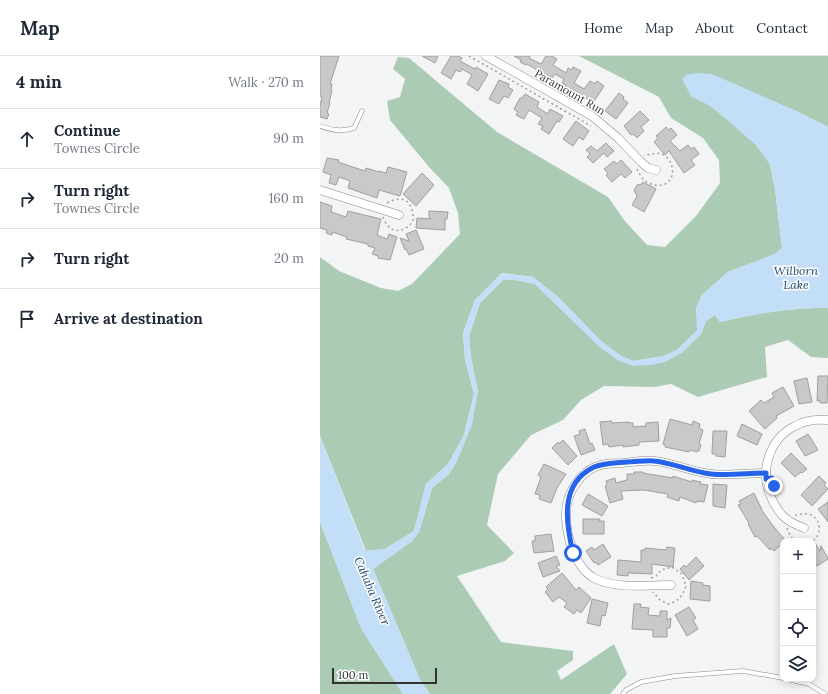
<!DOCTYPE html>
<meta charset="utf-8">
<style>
:root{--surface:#fff;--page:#f2f2f3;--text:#1f2937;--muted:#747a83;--line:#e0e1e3}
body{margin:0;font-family:Lora,serif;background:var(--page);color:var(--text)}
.controls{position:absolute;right:12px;bottom:12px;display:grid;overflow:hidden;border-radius:8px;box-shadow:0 2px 10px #0003}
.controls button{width:36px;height:36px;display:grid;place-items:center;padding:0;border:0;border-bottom:1px solid var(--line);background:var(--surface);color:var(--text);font:20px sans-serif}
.scale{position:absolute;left:12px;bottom:10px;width:105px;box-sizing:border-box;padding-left:4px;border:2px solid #333334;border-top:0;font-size:11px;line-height:14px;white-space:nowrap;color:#333334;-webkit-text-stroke:3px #fff;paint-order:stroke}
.stop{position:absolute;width:12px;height:12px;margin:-9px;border:3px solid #2563eb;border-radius:50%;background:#fff}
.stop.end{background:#2563eb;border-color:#fff;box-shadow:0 1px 4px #0008}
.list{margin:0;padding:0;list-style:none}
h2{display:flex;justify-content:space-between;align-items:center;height:52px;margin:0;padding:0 16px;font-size:17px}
h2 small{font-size:13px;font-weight:400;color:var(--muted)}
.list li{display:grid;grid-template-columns:26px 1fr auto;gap:12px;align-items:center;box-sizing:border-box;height:60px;padding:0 16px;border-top:1px solid var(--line)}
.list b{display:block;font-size:15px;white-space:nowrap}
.list p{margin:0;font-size:13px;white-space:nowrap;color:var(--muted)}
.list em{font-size:13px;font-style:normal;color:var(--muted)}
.icon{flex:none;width:22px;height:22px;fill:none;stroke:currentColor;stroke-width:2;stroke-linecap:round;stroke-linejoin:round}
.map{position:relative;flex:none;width:508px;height:638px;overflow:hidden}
header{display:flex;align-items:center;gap:24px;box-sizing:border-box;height:56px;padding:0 20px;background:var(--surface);border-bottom:1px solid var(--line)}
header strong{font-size:19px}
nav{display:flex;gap:22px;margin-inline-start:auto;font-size:14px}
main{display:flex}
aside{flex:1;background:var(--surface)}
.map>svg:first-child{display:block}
.forest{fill:#accbb5}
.water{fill:#c3def7}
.building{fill:#cbc9c8;stroke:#a09f9d}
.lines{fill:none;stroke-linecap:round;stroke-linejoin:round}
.lane-casing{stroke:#898a8c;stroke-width:5}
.street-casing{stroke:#898a8c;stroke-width:9}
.path{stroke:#9e9fa0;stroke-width:1.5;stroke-dasharray:2 3;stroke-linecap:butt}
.lane{stroke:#fff;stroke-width:4}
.street{stroke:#fff;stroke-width:8}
.route{stroke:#2563eb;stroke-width:5}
.labels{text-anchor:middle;stroke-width:3;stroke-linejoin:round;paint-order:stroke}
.street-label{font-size:11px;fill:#333334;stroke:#fff}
.water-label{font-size:12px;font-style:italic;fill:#20496c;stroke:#fff}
</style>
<header>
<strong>Map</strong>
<nav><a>Home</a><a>Map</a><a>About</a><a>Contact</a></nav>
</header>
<main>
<aside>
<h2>4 min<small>Walk · 270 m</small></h2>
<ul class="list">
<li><svg class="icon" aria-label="ahead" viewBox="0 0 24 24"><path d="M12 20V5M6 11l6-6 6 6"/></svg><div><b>Continue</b><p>Townes Circle</p></div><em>90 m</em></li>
<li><svg class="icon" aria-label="right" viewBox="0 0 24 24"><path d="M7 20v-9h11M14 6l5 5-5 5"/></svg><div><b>Turn right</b><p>Townes Circle</p></div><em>160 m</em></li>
<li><svg class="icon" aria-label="right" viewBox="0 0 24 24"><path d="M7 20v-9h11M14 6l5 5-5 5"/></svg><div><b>Turn right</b></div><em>20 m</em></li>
<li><svg class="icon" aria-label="arrive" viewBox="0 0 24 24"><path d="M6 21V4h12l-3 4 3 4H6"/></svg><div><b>Arrive at destination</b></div></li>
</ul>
</aside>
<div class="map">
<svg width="508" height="638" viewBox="0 0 508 638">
<rect width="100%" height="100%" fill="#f3f4f6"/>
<g class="forest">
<path d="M259 0H508V71L472 53 371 40 389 49 405 61 437 90 450 108 455 133 462 192 455 198 408 216 382 239 376 252 378 274 357 294 344 300 313 305 301 300 281 285 238 241 213 221 182 217 155 244 143 277 145 304 154 338 144 379 128 408 106 428 94 475 65 493 46 495 0 380V201L19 215 61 232 78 235 92 228 140 178 138 157 129 132 109 111 70 64 67 45 80 41 85 23 73 13 78 1 89 2 177 76 288 141 304 164 327 189 345 191 376 160 400 127 399 104 383 82 351 62 339 41Z"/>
<path d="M183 224H196L215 228 280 291 298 304 345 306 381 278 386 265 395 259 400 266C432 258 474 251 508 252V302L491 301 468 284 445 291 447 321 378 341 351 328 334 331 284 330 261 344 243 364 211 379 178 418 167 469 194 497 185 505 137 520 181 586 253 595V604L237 615 241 624 294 588 307 618 290 638H110L101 626 53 513 92 485 99 476 112 432 129 418 137 405 158 336 151 302 149 280 160 247Z"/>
<path d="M0 466 41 572 83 638H0Z"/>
</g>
<path class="water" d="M376 17 392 18 472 53 508 71V252C474 251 432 258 400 266L395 259 386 265 381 278 362 297 345 306 331 309 312 310 298 304 280 291 215 228 196 224H183L160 247 149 279 151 302 158 336 152 369 137 405 129 418 112 432 99 476 92 485 53 513 101 626 110 638H83L41 572 0 466V380L45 495 65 493 94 475 106 428 128 408 144 379 154 338 145 304 143 277 155 244 182 217 213 221 238 241 281 285 301 300 313 305 344 300 357 294 377 274 376 252 382 239 408 216 455 198 462 192 455 133 450 108 437 90 405 62 389 49 371 40 362 23 366 19Z"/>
<g class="building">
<path d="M0 0H19L10 28H12L11 33 12 34 9 47H10L7 57 9 58 7 63 0 61V50L2 41 0 40Z"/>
<path d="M102 0H118L115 7Z"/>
<path d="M131 0H138L142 2 140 5 153 12 155 13 156 11 168 18 158 35 147 28 152 19 142 13 140 16 136 14 131 23 121 17Z"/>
<path d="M194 0H210L209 2 221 8 226 0H232L237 3 233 9 246 17 248 12 252 14 253 11 261 15 254 27 264 33 270 25 275 28 277 25 284 30 273 47 251 33V34L245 31 246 29 242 27 244 23 235 18 232 22 228 20 227 22 216 16 217 14 207 8 206 9 200 6 201 4Z"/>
<path d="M179 24 189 28 188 31 193 34 188 42 184 40 179 48 169 43Z"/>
<path d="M299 37 304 41 303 43 308 47 296 63 285 55Z"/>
<path d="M205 38 219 46 217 51 228 58 230 53 243 60 239 66 237 65 229 78 221 73 223 70 218 68 222 62 209 54 204 63 196 59 198 56 194 53 200 42H202Z"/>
<path d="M320 55 329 64 321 71 324 75 317 82 313 78 311 79 304 70Z"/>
<path d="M256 65 269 75 263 84 259 81 253 90 243 83Z"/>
<path d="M346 71 349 74 351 72 357 79 350 85 360 95 368 89 371 93 374 91 379 98 371 104 375 109 364 117 349 95 345 99 334 86 338 82 336 80Z"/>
<path d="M286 87 294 95 287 101 284 97 273 107 267 101 270 98 266 94 271 90 277 95Z"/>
<path d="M7 102 19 104 18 106 45 115 46 112 59 116V115L66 117 68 111 87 116 80 140 59 134 57 142 28 132 30 125 19 121 16 129 9 127 11 119 3 116Z"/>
<path d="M301 104 312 116 305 122 301 118 292 126 286 119 288 117 284 113 294 105 297 108Z"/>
<path d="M102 117 114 129 96 150 83 138Z"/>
<path d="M323 126 336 133 324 156 312 149 317 140 314 134 317 129 322 128Z"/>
<path d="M0 146 12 150 11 156 26 161 28 155 61 163 57 179 67 183 69 178 77 181 70 204 58 202V200L52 198 55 192 48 190V188L26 183 27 181 12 176V179L6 177 7 174 0 172Z"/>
<path d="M109 155 128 156 127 163H125V174L96 172 97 162 111 163 109 161Z"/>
<path d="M96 174 104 193 89 199 86 193 85 194 80 182 89 185 86 178Z"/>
<path d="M498 320H508L507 347H500V344L497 345Z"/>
<path d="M487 322 492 346 479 348 474 325Z"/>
<path d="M463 331 474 350 456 360 457 362 445 373 429 355 441 344 444 347 454 341 452 337Z"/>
<path d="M350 363 372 369 373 365 380 368 379 372 383 374 379 388 381 389 379 395H377V396L370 394 369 396 345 391V389L343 388Z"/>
<path d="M292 365V367L309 366V367H313V371L326 370V367L338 366 339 385 319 386V389L303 391V389L289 391 288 388 283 389 280 366Z"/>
<path d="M422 368 442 378 437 389 417 380Z"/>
<path d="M265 373 270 388 272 387 275 394 261 399 254 380 260 378 259 375Z"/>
<path d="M393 375H407L405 401 396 400V398H392Z"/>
<path d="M488 378 498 394 485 400 476 385Z"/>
<path d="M243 384 257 400 248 409 232 392 238 386 239 388Z"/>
<path d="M471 397 487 413 482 417 481 416 475 421 461 407Z"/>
<path d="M224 408 246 418 237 432 231 447 219 443 220 439 215 438 221 421 218 419Z"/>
<path d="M314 416H323V417L353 422V420L372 426V424L381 426 380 428 388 429 384 446 377 445 376 447 360 441 359 445 347 441 348 438 324 434 301 435 303 443 290 447 285 430 287 429 286 425 295 422 296 427 307 424V418H314Z"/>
<path d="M499 420 506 427 504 429 508 433 492 450 481 439Z"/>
<path d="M393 428 407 429 405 452 393 450Z"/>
<path d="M434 437 443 456 454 471 466 485H463V487L454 495 451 492 450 494 437 480 435 481 428 468 429 467 418 449 421 448 419 445Z"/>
<path d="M268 438 288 450 282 460 262 449Z"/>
<path d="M508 446V466L498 453Z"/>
<path d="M263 463H280L279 465H284V478H263Z"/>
<path d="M231 478 234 495 214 497 212 485H215V480Z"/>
<path d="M493 484 500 495 501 490 508 502V503L497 510 493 503Z"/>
<path d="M283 488 291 501 278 509 275 506 274 507 266 495 272 491 274 494Z"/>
<path d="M347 491 355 492 353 511 332 508V518L308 517V520L297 519 298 504 321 506V494H325V492L346 494Z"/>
<path d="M236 500 240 509 236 510 240 515 223 521 218 507Z"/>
<path d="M376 501 384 510 369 524 360 513 364 509 366 511Z"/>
<path d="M242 517 256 534 259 531 271 542 261 557 257 554 254 558 244 551 247 547 239 541 233 546 225 536 228 533 226 531Z"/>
<path d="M371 525 383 527V529L390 530V545L370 543Z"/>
<path d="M272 543 288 547 285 560 282 559 280 570 267 567Z"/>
<path d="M314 548H321L320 551 329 552 328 559 340 560V555H347V564L351 562 350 572H347V581H333V574L312 573Z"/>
<path d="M369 551 376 562 373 564 378 573 367 580 355 559Z"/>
</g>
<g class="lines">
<defs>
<g id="lane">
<path d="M0 70C12 74 21 76 34 72L42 55"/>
<path d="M467 623 489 628 505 638"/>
<path d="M303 638 306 634 321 626 355 620 423 615 463 622"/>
</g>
<g id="street">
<path d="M166 0 272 60 298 82 321 106 328 112 336 114"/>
<path d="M0 134 79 159"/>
<path d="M484 472C476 469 469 466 463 460 458 455 454 448 451 441 439 416 449 383 475 370 485 364 497 363 508 364"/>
<path d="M351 529C327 529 298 533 276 523 253 512 243 471 247 448 250 433 261 417 275 411 284 407 293 407 302 407 313 406 324 404 335 405 354 407 372 416 391 418 409 420 428 417 446 417"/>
</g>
</defs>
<use href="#lane" class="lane-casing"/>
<use href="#street" class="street-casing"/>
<g class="path">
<path d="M149 0 271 70"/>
<path d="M317 113C319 117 321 121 324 124 331 130 346 133 351 122 355 114 351 102 342 98 337 96 330 99 324 99"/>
<path d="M63 161C64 164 66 168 68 170 76 179 88 173 93 165 94 155 90 142 78 143 74 143 70 146 66 147"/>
<path d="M475 459C479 459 484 457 488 458 501 461 503 477 493 485"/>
<path d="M467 472 470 479 474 485"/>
<path d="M331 522 336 520 341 514 352 511 362 518 366 530C363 540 358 546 348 548L340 544 333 536"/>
</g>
<use href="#lane" class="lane"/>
<use href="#street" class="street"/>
</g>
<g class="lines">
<path class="route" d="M253 497C246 467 239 428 274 411 284 407 296 407 307 406 316 406 326 404 334 405 354 407 372 416 391 418 409 420 428 417 446 417V423L452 422 454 430"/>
</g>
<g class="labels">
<g class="street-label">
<text transform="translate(250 36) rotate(30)" y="4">Paramount Run</text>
</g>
<g class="water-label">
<text x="476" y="219">Wilborn<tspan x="476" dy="14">Lake</tspan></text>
<text transform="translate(52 535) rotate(67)" y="4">Cahaba River</text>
</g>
</g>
</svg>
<div class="controls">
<button>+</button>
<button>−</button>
<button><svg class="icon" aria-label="locate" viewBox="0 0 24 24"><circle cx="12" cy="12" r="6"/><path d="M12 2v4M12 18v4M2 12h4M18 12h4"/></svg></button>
<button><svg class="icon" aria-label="layers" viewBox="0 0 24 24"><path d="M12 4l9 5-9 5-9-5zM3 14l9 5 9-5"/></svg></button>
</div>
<div class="scale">100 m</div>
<div class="stop" style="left:253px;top:497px"></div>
<div class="stop end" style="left:454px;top:430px"></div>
</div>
</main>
